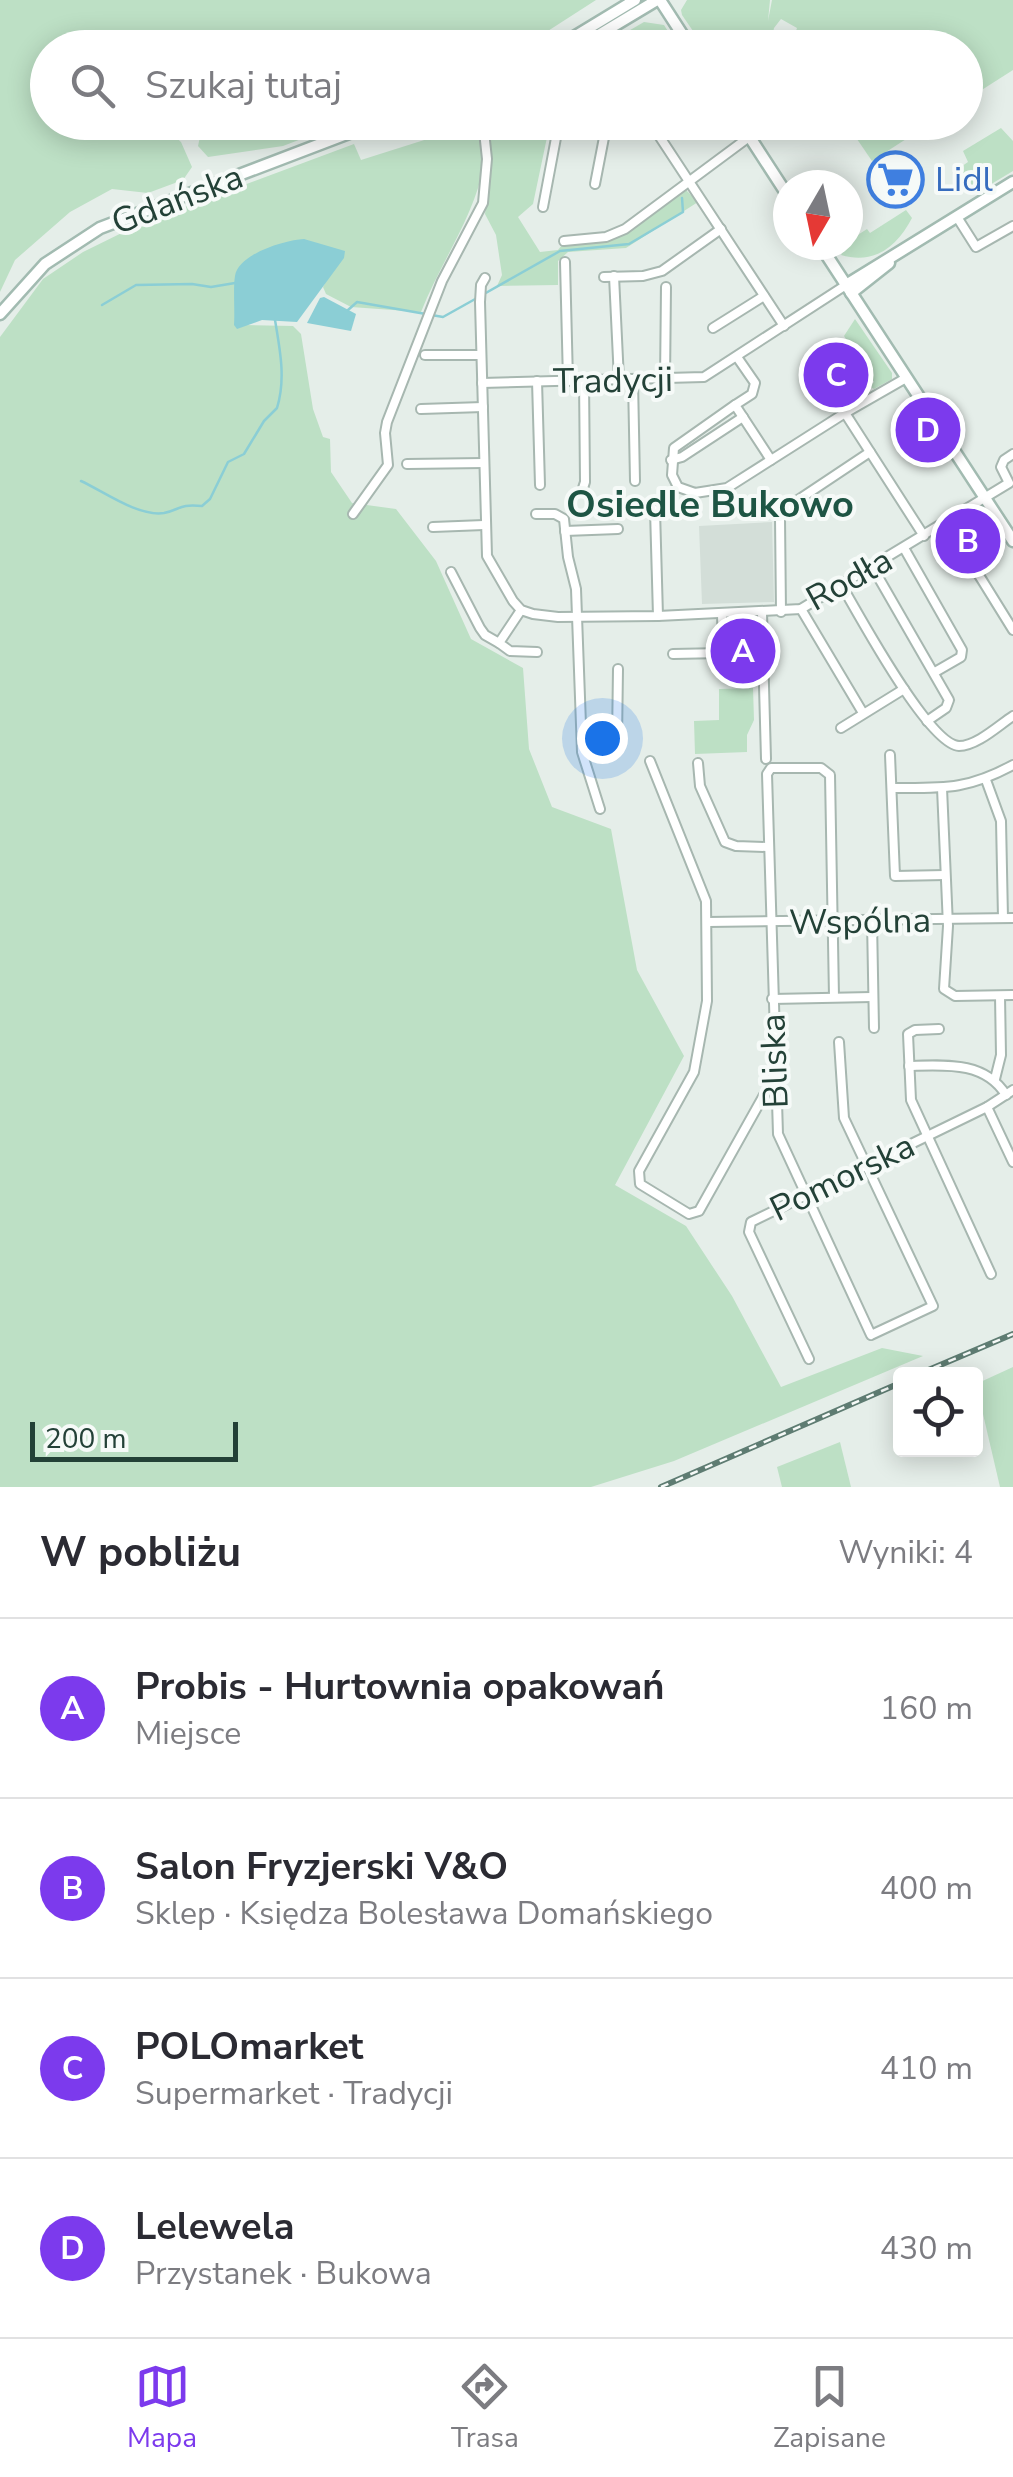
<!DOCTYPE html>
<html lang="pl">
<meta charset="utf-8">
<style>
:root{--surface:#fff;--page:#f2f2f3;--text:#2b2b33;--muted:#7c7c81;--line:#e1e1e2;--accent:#7c3aed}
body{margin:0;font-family:"Nunito Sans",sans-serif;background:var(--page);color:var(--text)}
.controls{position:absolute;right:30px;bottom:30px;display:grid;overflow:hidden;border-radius:10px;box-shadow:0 5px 25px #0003}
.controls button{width:90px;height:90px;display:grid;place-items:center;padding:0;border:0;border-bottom:2px solid var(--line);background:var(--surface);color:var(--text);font:50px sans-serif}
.compass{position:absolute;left:773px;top:170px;width:90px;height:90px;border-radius:50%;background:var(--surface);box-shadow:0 5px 25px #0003;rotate:189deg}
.scale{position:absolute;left:30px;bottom:25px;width:208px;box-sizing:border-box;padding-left:10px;border:5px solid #234137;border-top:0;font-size:28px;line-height:35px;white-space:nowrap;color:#234137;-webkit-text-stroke:8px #f6faf8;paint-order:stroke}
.you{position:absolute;left:602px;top:738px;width:35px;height:35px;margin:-25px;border:8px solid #fff;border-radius:50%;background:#1a73e8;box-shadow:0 0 0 15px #1a73e833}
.badge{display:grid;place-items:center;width:65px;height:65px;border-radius:50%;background:var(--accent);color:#fff;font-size:32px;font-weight:700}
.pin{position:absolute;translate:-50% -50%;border:5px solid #fff;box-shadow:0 2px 10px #0006}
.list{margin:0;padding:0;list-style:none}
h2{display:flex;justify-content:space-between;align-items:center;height:130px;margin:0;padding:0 40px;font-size:42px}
h2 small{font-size:32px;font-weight:400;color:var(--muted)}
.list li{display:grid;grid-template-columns:65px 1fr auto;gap:30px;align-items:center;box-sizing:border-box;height:180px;padding:0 40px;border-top:2px solid var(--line)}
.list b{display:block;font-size:38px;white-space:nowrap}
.list p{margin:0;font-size:32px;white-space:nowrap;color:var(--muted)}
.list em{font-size:32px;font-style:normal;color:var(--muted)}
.icon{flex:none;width:55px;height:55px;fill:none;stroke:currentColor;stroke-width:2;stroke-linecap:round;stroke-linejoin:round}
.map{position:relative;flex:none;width:1013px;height:1487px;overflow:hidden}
.search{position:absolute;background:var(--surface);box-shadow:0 5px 25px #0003;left:30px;right:30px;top:30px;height:110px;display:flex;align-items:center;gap:25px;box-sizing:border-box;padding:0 35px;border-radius:55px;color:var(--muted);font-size:38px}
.sheet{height:850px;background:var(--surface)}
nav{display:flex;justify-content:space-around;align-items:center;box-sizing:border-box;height:140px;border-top:2px solid var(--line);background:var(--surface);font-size:28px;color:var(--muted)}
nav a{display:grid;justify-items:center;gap:5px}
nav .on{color:var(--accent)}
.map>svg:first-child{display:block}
.built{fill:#d3ded8}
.green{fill:#bde0c5}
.water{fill:#8bced5}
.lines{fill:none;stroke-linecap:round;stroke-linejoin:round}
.stream{stroke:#8bced5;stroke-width:2.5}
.street-casing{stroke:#a7b7b0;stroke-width:12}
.secondary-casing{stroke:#a2bbb1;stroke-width:15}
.street{stroke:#fff;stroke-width:8}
.secondary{stroke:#fff;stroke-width:10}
.rail-casing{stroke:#5e7c72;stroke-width:6}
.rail{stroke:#f6faf8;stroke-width:2.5;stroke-dasharray:8;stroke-linecap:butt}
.labels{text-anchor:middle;stroke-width:8;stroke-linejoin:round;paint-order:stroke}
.shop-label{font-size:35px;fill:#366cbe;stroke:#f6faf8;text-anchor:start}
.street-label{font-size:35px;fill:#234137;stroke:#f6faf8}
.neighbourhood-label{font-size:38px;font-weight:bold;fill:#1e5544;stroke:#f6faf8}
</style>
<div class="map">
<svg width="1013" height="1487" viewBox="0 0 1013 1487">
<rect width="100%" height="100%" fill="#e5eee9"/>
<path class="built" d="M772 522 774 602 702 604 699 526Z"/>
<g class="green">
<path d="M0 0H596L523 47 48 48V122L160 123 181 142 192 167 183 180 148 193 112 189 70 212 15 260 0 292Z"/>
<path d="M687 0H770L768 21 772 0H1013V70L966 100V48L791 47 797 28 781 19 774 28 770 47H704L682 15 681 10Z"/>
<path d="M644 22 664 25 678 47 638 44 601 47Z"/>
<path d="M203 123V122L343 123 283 146 208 157 198 146Z"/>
<path d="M478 123 481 124C483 137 486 151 484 164 475 216 440 263 421 312L351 307 326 294 323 287 341 254 244 325 293 326 301 334 313 409 323 437 330 439 331 472 352 503 396 509 436 561 471 639 523 668 529 749 552 807 611 829 637 970 684 1056 615 1185 686 1226 732 1296 781 1387 882 1348 923 1356 674 1461 591 1487H0V337L43 279 83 252 144 222 354 144 361 160Z"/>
<path d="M486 123H550L533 204 518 217 540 252 558 250 562 245C627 240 635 228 685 189L698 202 626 248 568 252 558 261V285L497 286 502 275 496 235 485 214 490 168Z"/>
<path d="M846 123H931L872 161Z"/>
<path d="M1001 128 1013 141V171L983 189 980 186 976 192 971 184 967 186 955 171 968 162 963 151Z"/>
<path d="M906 210 912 218C897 247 874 265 841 255L850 240 867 229 870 233Z"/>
<path d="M855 319 892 373V379L874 389 869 386 874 382 844 336Z"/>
<path d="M753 688 754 720 747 735V752L695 754 694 721 719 720V689Z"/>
<path d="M1013 1367V1487H1000L976 1384Z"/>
<path d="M840 1442 851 1487H782L777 1467Z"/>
</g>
<g class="water">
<path d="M304 239 345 251 344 258 297 322 262 320 237 329 234 325C235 312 233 287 235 276 238 254 285 240 304 239Z"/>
<path d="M324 297 356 314 351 331 307 323 320 298Z"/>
</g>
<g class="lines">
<g class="stream">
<path d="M484 294 560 251 629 244 683 212 682 198"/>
<path d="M102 305 136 285 192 284 211 287 235 283"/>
<path d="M348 310 357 302 443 317 477 298"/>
<path d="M81 481C103 491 138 517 164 513 182 509 178 504 202 506L210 499 228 462 244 454 264 421 277 408C286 379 280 350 275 320"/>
</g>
<defs>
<g id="street">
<path d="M650 122 784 326"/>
<path d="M595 184 607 122"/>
<path d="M543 207 559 122"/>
<path d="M957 217 976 247 1013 226"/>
<path d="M564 241 606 237 625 229 749 137"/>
<path d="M565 262 568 381"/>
<path d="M614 276 619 380"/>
<path d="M604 277 643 276 662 271 721 229"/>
<path d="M485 278 481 285 480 302 487 556 513 601 521 610 533 614 558 617 658 616 801 609 1009 483 1001 467 1004 460 1013 454"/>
<path d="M713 328 764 296"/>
<path d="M425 355H481"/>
<path d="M737 357 755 383 752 394 735 405 771 460"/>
<path d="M633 380 635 481"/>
<path d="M665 380 666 287"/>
<path d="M537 381 540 485"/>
<path d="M482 383 704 377 846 285"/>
<path d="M735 405 674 448 672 475 678 487 695 493 727 488 845 413 906 378"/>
<path d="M421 409 483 407"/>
<path d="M845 413 924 536"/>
<path d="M671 460 682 457 743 417"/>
<path d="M407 464 484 463"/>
<path d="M583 488 585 482 584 380"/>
<path d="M655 510 658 616"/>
<path d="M353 514 388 465 385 433 387 422 442 281 483 203 487 159 483 122"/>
<path d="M536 514H555L564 519 568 557 576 589 582 752 600 809"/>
<path d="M946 522 1013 630"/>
<path d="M433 527 484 525"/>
<path d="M565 531 618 529"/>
<path d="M904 548 962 650 961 657 935 672"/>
<path d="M873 568 949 700 946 708 927 721"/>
<path d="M451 572 480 628 485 635 499 643"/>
<path d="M842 586C859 615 929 745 959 746 977 746 999 725 1013 716"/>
<path d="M801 609 863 713"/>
<path d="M521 610 499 643 510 651 537 652"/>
<path d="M781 612 780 518 783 510 870 452"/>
<path d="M762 613 766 759"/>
<path d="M673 654 723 653 722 614"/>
<path d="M841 728 904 689"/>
<path d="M582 742 617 739 618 669"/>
<path d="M890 755 895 876 945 875"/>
<path d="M650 761 706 901 707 1001 694 1072 639 1171 640 1184 689 1214 699 1211 773 1079"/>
<path d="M698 763 700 786 725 842 736 846 767 847"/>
<path d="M986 780 1001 821 1003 918"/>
<path d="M893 788C944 788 967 790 1013 765"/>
<path d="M942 788 948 926 944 989 955 996 1013 995"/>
<path d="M872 921 874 1028"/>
<path d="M708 922 1013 918"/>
<path d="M834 997 830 775 821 768H771L767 774 778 1134 871 1335 933 1306 844 1118 839 1042"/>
<path d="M772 999 872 997"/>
<path d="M939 1029 915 1030 908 1034 911 1100 991 1274"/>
<path d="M909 1066C945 1065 985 1061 1006 1095"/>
<path d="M995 1079 1001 1055 1000 996"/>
<path d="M987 1107 1013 1162"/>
<path d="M809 1359 749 1232 751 1222 987 1107 1013 1090"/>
</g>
<g id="secondary">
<path d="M660 0 691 48"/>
<path d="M556 48 635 0"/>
<path d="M577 48 657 0"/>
<path d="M740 122 788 196"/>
<path d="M820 245 1013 541"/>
<path d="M846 285 1013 182"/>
<path d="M851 293 889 263"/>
<path d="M0 314 45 264 100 228 378 122"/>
</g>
</defs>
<use href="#street" class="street-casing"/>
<use href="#secondary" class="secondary-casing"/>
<use href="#street" class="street"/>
<use href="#secondary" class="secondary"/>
<defs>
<g id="rail">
<path d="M919 1374 1013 1334"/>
<path d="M661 1487 900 1383"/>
</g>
</defs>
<use href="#rail" class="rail-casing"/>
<use href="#rail" class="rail"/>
</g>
<defs>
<symbol id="supermarket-ring" viewBox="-11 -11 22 22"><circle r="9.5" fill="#f6faf8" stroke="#3f7fe0" stroke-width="1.5"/><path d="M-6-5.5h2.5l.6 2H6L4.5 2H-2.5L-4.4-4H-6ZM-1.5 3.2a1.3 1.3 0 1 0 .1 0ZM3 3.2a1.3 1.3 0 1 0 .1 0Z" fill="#3f7fe0"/></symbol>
</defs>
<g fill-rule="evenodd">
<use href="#supermarket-ring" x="864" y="148" width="63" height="63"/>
</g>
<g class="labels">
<g class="shop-label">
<text x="935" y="191">Lidl</text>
</g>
<g class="street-label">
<text transform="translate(177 199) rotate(-21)" y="12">Gdańska</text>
<text transform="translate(613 380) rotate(-1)" y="12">Tradycji</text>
<text transform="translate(849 579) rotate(-29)" y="12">Rodła</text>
<text transform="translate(860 921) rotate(-1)" y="12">Wspólna</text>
<text transform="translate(774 1061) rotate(-92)" y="12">Bliska</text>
<text transform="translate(842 1177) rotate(-26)" y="12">Pomorska</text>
</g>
<g class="neighbourhood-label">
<text x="710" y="517">Osiedle Bukowo</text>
</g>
</g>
</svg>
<div class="controls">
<button><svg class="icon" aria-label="locate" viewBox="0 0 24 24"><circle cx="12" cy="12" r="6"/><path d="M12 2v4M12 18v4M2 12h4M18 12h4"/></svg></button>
</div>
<svg class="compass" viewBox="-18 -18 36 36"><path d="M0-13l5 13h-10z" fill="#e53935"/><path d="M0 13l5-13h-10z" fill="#7c7c81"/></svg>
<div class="scale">200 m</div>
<div class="you"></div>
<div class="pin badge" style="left:743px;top:651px">A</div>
<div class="pin badge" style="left:968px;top:541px">B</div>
<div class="pin badge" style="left:836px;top:375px">C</div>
<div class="pin badge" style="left:928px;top:430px">D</div>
<div class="search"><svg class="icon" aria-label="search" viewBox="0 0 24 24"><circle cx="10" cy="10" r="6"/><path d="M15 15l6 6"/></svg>Szukaj tutaj</div>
</div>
<section class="sheet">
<h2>W pobliżu<small>Wyniki: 4</small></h2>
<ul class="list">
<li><span class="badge">A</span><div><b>Probis - Hurtownia opakowań</b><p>Miejsce</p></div><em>160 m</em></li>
<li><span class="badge">B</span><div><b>Salon Fryzjerski V&amp;O</b><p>Sklep · Księdza Bolesława Domańskiego</p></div><em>400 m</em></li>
<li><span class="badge">C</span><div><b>POLOmarket</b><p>Supermarket · Tradycji</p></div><em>410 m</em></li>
<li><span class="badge">D</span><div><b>Lelewela</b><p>Przystanek · Bukowa</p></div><em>430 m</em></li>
</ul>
</section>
<nav>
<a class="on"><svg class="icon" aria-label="map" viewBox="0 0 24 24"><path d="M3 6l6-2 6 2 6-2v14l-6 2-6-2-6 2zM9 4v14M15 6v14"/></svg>Mapa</a>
<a><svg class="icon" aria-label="directions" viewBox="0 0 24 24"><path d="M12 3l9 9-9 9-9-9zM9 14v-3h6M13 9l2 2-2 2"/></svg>Trasa</a>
<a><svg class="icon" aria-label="saved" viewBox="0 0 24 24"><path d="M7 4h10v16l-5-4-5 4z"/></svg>Zapisane</a>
</nav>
